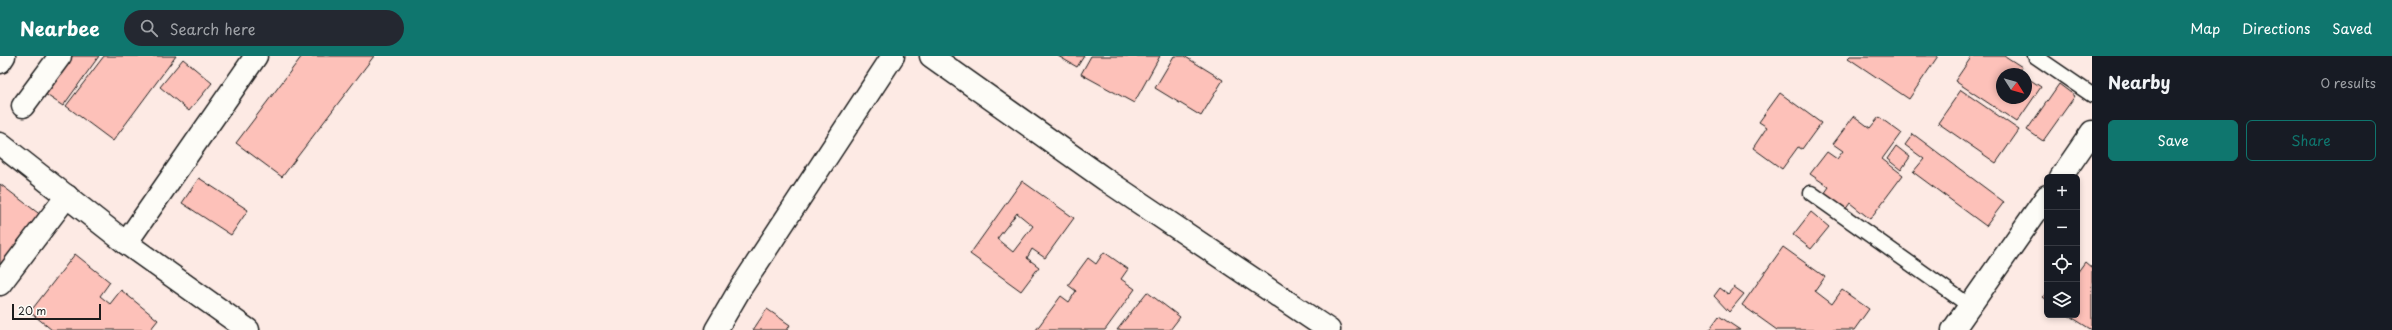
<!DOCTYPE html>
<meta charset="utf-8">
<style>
:root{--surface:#171b24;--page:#242831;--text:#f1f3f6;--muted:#9ea1a6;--line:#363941;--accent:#0f766e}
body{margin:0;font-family:"Playpen Sans",sans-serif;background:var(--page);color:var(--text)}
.controls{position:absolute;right:12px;bottom:12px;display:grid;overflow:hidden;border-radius:6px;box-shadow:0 2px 6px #0003}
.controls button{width:36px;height:36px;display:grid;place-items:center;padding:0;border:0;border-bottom:1px solid var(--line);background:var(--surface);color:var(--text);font:20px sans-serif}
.compass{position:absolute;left:1996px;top:12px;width:36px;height:36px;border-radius:50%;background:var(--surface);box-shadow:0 2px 6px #0003;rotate:127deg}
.scale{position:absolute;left:12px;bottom:10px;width:89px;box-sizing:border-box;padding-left:4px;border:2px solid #1c1c1c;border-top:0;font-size:11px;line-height:14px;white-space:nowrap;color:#1c1c1c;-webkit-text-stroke:3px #fdfcf7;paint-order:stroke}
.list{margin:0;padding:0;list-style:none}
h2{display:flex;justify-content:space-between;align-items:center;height:52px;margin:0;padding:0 16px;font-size:17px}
h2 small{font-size:13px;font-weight:400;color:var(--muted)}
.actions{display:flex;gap:8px;padding:12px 16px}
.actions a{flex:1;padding:9px 0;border:1px solid var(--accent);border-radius:6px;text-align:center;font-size:14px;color:var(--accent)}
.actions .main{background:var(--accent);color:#fff}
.icon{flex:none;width:22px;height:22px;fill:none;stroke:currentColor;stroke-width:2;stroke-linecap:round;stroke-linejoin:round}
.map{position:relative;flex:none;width:2092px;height:274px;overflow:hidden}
header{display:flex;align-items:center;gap:24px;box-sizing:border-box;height:56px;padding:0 20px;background:var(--accent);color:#fff}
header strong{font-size:19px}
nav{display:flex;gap:22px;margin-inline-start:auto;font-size:14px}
.search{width:280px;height:36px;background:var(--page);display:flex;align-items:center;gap:10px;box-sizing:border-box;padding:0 14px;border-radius:22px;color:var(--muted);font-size:15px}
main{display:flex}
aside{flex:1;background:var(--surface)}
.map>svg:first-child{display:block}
.building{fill:#fdc1b9;stroke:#1c1c1c;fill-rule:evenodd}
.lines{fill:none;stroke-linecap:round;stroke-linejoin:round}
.service-casing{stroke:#1c1c1c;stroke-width:17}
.minor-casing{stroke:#1c1c1c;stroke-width:25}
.service{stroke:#fdfcf7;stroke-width:14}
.minor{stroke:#fdfcf7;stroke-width:22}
</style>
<header>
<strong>Nearbee</strong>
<div class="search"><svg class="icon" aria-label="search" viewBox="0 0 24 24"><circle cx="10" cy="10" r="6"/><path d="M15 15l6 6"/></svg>Search here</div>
<nav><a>Map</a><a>Directions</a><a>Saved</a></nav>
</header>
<main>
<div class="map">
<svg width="2092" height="274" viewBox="0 0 2092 274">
<rect width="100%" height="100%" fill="#fdeae4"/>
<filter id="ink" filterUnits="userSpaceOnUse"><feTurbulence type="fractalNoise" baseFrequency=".025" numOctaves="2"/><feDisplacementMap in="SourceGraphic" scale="8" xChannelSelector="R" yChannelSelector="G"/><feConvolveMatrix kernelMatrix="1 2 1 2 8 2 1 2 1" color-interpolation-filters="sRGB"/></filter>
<g filter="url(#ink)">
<g class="building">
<path d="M65 0H99L63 50 39 34Z"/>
<path d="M104 0H176L113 85 66 50Z"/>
<path d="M302 0H374L282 121 236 87Z"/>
<path d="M1058 0H1084L1077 11Z"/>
<path d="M1091 0H1160L1134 47 1081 18Z"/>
<path d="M1174 0H1184L1223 24 1201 60 1155 32Z"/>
<path d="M1850 0H1938L1909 43 1848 2Z"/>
<path d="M1972 0H2005L2022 11 2019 17 2021 18H2002V42H2026V21L2041 31 2017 66 1955 25Z"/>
<path d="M183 3 212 27 189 55 160 31Z"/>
<path d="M2059 28 2075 40 2043 85 2027 74Z"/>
<path d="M1961 34 2019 74 1996 107 1938 67Z"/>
<path d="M1780 37 1821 67 1802 93 1798 91 1782 113 1753 92 1767 71 1759 66Z"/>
<path d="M1854 60 1870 72 1879 61 1901 77 1882 103 1903 119 1870 163 1850 147 1845 154 1824 138 1829 131 1810 118 1827 96 1837 103 1843 95 1833 88Z"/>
<path d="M1913 78 2004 146 1986 170 1913 116 1924 103 1905 89Z"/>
<path d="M1896 90 1910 101 1901 114 1887 103Z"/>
<path d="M199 122 248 154 231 179 182 147Z"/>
<path d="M1022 125 1074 162 1045 202 1032 193 1027 202 1039 211 1021 235 970 198ZM1017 157 1033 170 1013 196 997 183Z"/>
<path d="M0 128 42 160 0 215Z"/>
<path d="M1811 156 1829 171 1811 193 1793 179Z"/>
<path d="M1783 191 1825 221 1815 235 1832 248 1842 234 1869 253 1854 274H1777L1742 249Z"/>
<path d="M1104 196 1128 213 1121 223 1135 233 1105 274H1036L1061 240 1069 246 1076 235 1068 229 1088 202 1096 208Z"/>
<path d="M75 198 110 226 100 240 110 248 121 234 158 264 150 274H52L30 256Z"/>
<path d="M2085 206 2092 212V274L2068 259H2077V217Z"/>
<path d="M1734 231 1744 238 1729 256 1714 240 1720 232 1728 238Z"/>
<path d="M2047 235V244L2043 241Z"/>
<path d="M1147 236 1180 261 1170 274H1117Z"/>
<path d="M767 253 790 269 787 274H753Z"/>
<path d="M1719 260 1740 274H1709Z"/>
</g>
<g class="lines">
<defs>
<g id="service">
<path d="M2035 0 2092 39"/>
<path d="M1811 137 1970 250"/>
</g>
<g id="minor">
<path d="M931 0 1106 124 1329 274"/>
<path d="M0 6 4 0"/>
<path d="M23 50 60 0"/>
<path d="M0 88 126 187 248 274"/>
<path d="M2061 121 2092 76"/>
<path d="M126 187 256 0"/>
<path d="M0 228 67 140"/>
<path d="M716 274 740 233 893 0"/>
<path d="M1953 274 2047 140"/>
</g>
</defs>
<use href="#service" class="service-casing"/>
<use href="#minor" class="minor-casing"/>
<use href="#service" class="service"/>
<use href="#minor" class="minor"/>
</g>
</g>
</svg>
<div class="controls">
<button>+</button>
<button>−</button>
<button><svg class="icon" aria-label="locate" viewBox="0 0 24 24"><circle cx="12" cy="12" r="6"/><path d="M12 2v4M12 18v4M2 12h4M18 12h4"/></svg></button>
<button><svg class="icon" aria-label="layers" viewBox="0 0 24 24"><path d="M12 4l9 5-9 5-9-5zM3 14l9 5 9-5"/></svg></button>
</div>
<svg class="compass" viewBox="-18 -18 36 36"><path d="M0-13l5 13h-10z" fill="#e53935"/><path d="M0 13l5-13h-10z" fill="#9ea1a6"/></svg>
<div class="scale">20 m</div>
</div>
<aside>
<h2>Nearby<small>0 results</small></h2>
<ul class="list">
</ul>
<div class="actions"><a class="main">Save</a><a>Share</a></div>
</aside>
</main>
